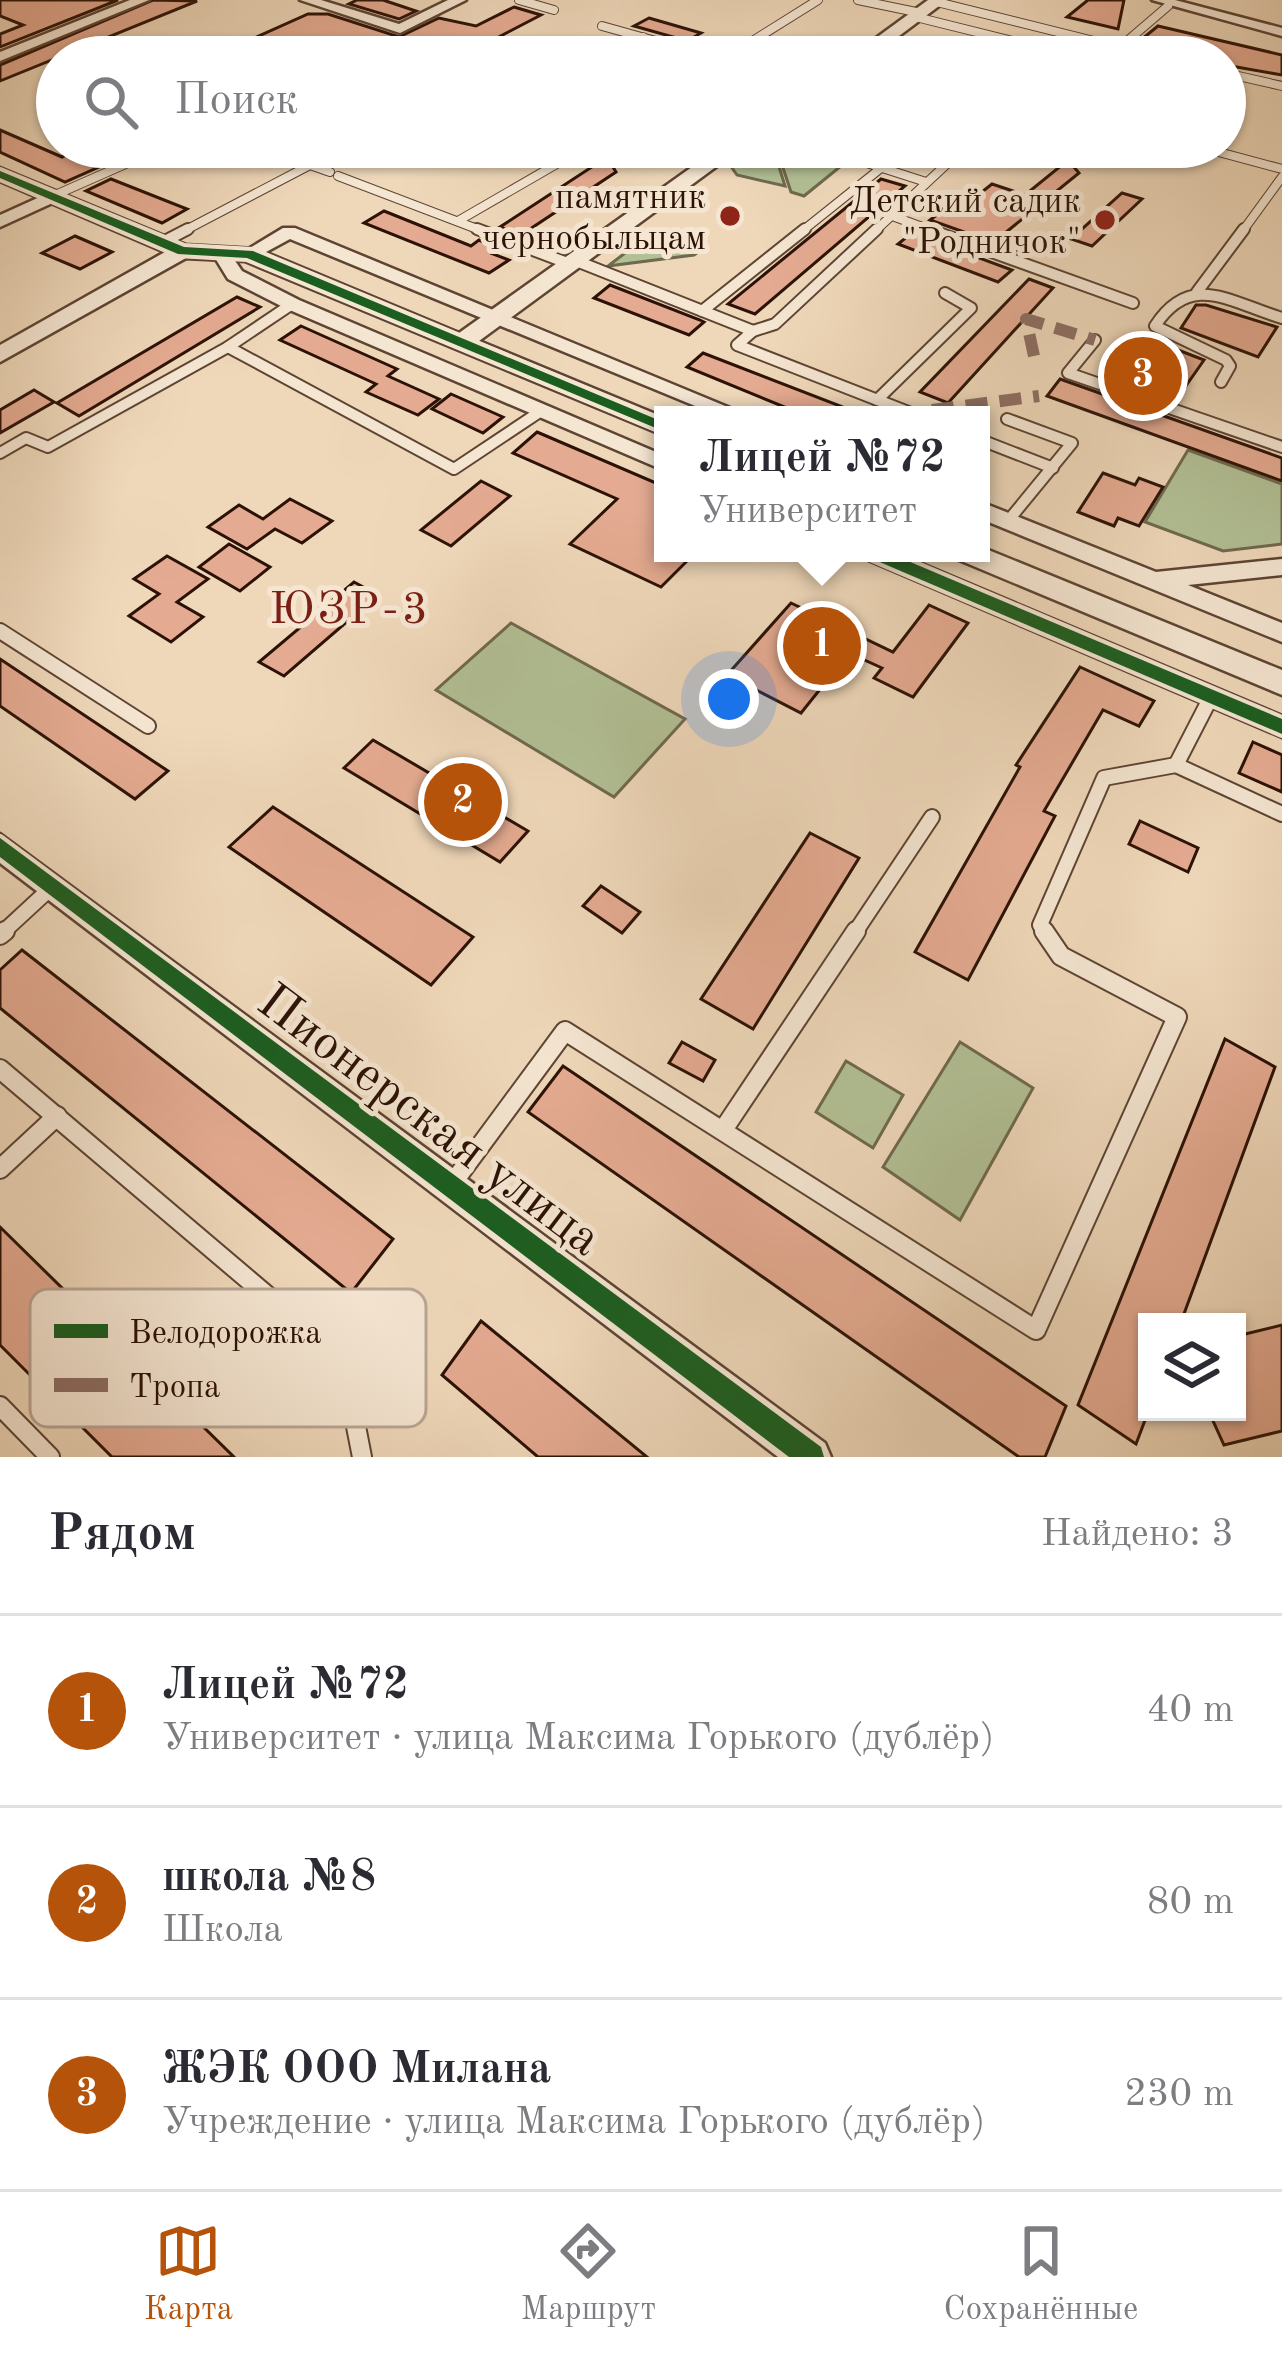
<!DOCTYPE html>
<html lang="ru">
<meta charset="utf-8">
<style>
:root{--surface:#fff;--page:#f2f2f3;--text:#2b2b33;--muted:#7c7c81;--line:#e1e1e2;--accent:#b45309}
body{margin:0;font-family:"Old Standard TT",serif;background:var(--page);color:var(--text)}
.controls{position:absolute;right:36px;bottom:36px;display:grid;overflow:hidden;border-radius:0px;box-shadow:0 3px 9px #0004}
.controls button{width:108px;height:108px;display:grid;place-items:center;padding:0;border:0;border-bottom:3px solid var(--line);background:var(--surface);color:var(--text);font:60px sans-serif}
.you{position:absolute;left:729px;top:699px;width:42px;height:42px;margin:-30px;border:9px solid #fff;border-radius:50%;background:#1a73e8;box-shadow:0 0 0 18px #1a73e833}
.badge{display:grid;place-items:center;width:78px;height:78px;border-radius:50%;background:var(--accent);color:#fff;font-size:39px;font-weight:700}
.pin{position:absolute;translate:-50% -50%;border:6px solid #fff;box-shadow:0 3px 12px #0006}
.popup{position:absolute;left:654px;top:406px;width:336px;height:156px;box-sizing:border-box;display:grid;place-content:center;border-radius:0px;background:var(--surface);filter:drop-shadow(0 3px 9px #0005);font-size:39px;white-space:nowrap;color:var(--muted)}
.popup b{font-size:45px;color:var(--text)}
.popup::after{content:'';position:absolute;left:50%;top:100%;margin-left:-24px;border:24px solid transparent;border-top-color:var(--surface)}
.list{margin:0;padding:0;list-style:none}
h2{display:flex;justify-content:space-between;align-items:center;height:156px;margin:0;padding:0 48px;font-size:51px}
h2 small{font-size:39px;font-weight:400;color:var(--muted)}
.list li{display:grid;grid-template-columns:78px 1fr auto;gap:36px;align-items:center;box-sizing:border-box;height:192px;padding:0 48px;border-top:3px solid var(--line)}
.list b{display:block;font-size:45px;white-space:nowrap}
.list p{margin:0;font-size:39px;white-space:nowrap;color:var(--muted)}
.list em{font-size:39px;font-style:normal;color:var(--muted)}
.icon{flex:none;width:66px;height:66px;fill:none;stroke:currentColor;stroke-width:2;stroke-linecap:round;stroke-linejoin:round}
.map{position:relative;flex:none;width:1282px;height:1457px;overflow:hidden}
.search{position:absolute;background:var(--surface);box-shadow:0 3px 9px #0004;left:36px;right:36px;top:36px;height:132px;display:flex;align-items:center;gap:30px;box-sizing:border-box;padding:0 42px;border-radius:66px;color:var(--muted);font-size:45px}
.sheet{height:732px;background:var(--surface)}
nav{display:flex;justify-content:space-around;align-items:center;box-sizing:border-box;height:168px;border-top:3px solid var(--line);background:var(--surface);font-size:33px;color:var(--muted)}
nav a{display:grid;justify-items:center;gap:6px}
nav .on{color:var(--accent)}
.map>svg:first-child{display:block}
.green{fill:#b2c095;stroke:#6f694e;stroke-width:3}
.building{fill:#e5ab92;stroke:#2c1206;stroke-width:3}
.lines{fill:none;stroke-linecap:round;stroke-linejoin:round}
.service-far3-casing{stroke:#5d4433;stroke-width:10}
.service-far2-casing{stroke:#5d4433;stroke-width:14}
.service-far1-casing{stroke:#5d4433;stroke-width:18}
.service-casing{stroke:#5d4433;stroke-width:22}
.minor-casing{stroke:#5d4433;stroke-width:5}
.tertiary-casing{stroke:#5d4433;stroke-width:5}
.service-far3{stroke:#f5e6d2;stroke-width:8}
.service-far2{stroke:#f5e6d2;stroke-width:10}
.service-far1{stroke:#f5e6d2;stroke-width:14}
.service{stroke:#f5e6d2;stroke-width:18}
.minor{fill:#f5e6d2;fill-rule:evenodd}
.tertiary{fill:#f5e6d2;fill-rule:evenodd}
.quiet{stroke:#8d6e63;stroke-width:12;stroke-dasharray:22 12;stroke-linecap:butt}
.cycleway-casing{stroke:#f5e6d2;stroke-width:8}
.cycleway{fill:#1b5e20;fill-rule:evenodd}
.poi-dot{fill:#8f2418;stroke:#f5e6d2;stroke-width:4.5}
.labels{text-anchor:middle;stroke-width:10;stroke-linejoin:round;paint-order:stroke}
.far-poi-label{font-size:36px;fill:#2c1206;stroke:#f5e6d2;text-anchor:end}
.neighbourhood-label{font-size:45px;letter-spacing:3px;fill:#7a1f14;stroke:#f5e6d2}
.near-street-label{font-size:51px;fill:#2c1206;stroke:#f5e6d2}
.key{fill:#f5e6d2;stroke:#b9a695;stroke-width:3}
.key-label{font-size:33px;fill:#2c1206}
</style>
<div class="map">
<svg width="1282" height="1457" viewBox="0 0 1282 1457">
<rect width="100%" height="100%" fill="#efd8ba"/>
<filter id="stains"><feTurbulence type="fractalNoise" baseFrequency=".00167" numOctaves="4"/><feColorMatrix values="0 0 0 0 .2 0 0 0 0 .09 0 0 0 0 .02 0 0 0 .5 -.17"/></filter>
<radialGradient id="worn" r=".72"><stop offset=".6" stop-color="#630" stop-opacity="0"/><stop offset="1" stop-color="#630" stop-opacity=".3"/></radialGradient>
<g class="green">
<path d="M749 147H773L785 186 737 175 728 162Z"/>
<path d="M776 147H784L841 166 804 196 791 192Z"/>
<path d="M654 231 703 249 694 255 608 266Z"/>
<path d="M1188 450 1282 484V544L1223 551 1145 522Z"/>
<path d="M511 623 685 719 614 797 436 690Z"/>
<path d="M960 1042 1033 1088 960 1220 883 1167Z"/>
<path d="M846 1061 903 1095 873 1148 816 1112Z"/>
</g>
<g class="building">
<path d="M0 0H118L0 47V34L23 25 0 16Z"/>
<path d="M153 0 197 1 0 81V65Z"/>
<path d="M357 0H383L416 11 399 19 349 4Z"/>
<path d="M1088 0H1124L1118 29 1067 17Z"/>
<path d="M514 7 541 15 460 57H212L308 14H328L399 37 439 18 476 26Z"/>
<path d="M649 18 701 33 687 41 634 26Z"/>
<path d="M1158 26 1282 55V75L1225 65V57L1183 51 1182 57H1166L1161 49 1137 43Z"/>
<path d="M0 130 62 157 83 147H144L65 182 0 152Z"/>
<path d="M607 157 616 172 521 235 500 227Z"/>
<path d="M1068 160 1079 173 1005 233 1040 245 1029 255 930 220 942 211 953 215 992 184 1025 195Z"/>
<path d="M111 179 187 209 162 223 86 191Z"/>
<path d="M881 179 905 186 755 314 728 304Z"/>
<path d="M1122 193 1142 199 1092 246 1071 239Z"/>
<path d="M384 211 471 246 479 240 501 249 493 254 509 260 489 273 364 223Z"/>
<path d="M913 232 925 238 1012 270 998 282 898 244Z"/>
<path d="M75 236 112 252 80 269 42 253Z"/>
<path d="M1029 279 1053 288 948 403 920 392Z"/>
<path d="M610 285 700 320 704 322 689 335 594 298Z"/>
<path d="M237 297 260 307 79 416 57 403Z"/>
<path d="M1196 305H1206L1277 327 1258 357 1181 328Z"/>
<path d="M301 326 397 369 388 376 439 399 418 415 366 392 376 384 280 340Z"/>
<path d="M1142 336 1204 360 1176 400 1110 377Z"/>
<path d="M703 353 861 414 860 415H804L687 367Z"/>
<path d="M1060 379 1282 458V481L1047 396Z"/>
<path d="M34 390 54 402 0 433V410Z"/>
<path d="M451 394 503 417 483 433 432 409Z"/>
<path d="M537 432 663 486V553L687 561 661 587 570 544 617 499 513 453Z"/>
<path d="M1103 473 1135 485 1139 478 1163 487 1139 526 1118 518 1114 526 1078 512Z"/>
<path d="M481 481 510 496 451 546 421 530Z"/>
<path d="M290 499 332 521 302 543 275 529 247 549 208 527 239 505 263 519Z"/>
<path d="M229 544 270 567 240 591 199 567Z"/>
<path d="M167 556 208 579 177 602 203 617 171 642 129 616 159 594 134 579Z"/>
<path d="M354 582 378 595 284 676 259 662Z"/>
<path d="M791 603 893 652 929 605 968 623 913 697 874 678 882 668 849 653 801 713 727 675Z"/>
<path d="M0 659 168 771 135 799 0 706Z"/>
<path d="M1080 667 1154 701 1139 726 1103 710 1044 811 1055 816 968 980 915 952 1020 767 1016 765Z"/>
<path d="M373 740 528 831 500 862 344 768Z"/>
<path d="M1253 742 1282 755V792L1239 773Z"/>
<path d="M273 807 473 937 431 985 229 847Z"/>
<path d="M1140 821 1198 848 1188 872 1129 844Z"/>
<path d="M810 833 859 858 753 1029 701 999Z"/>
<path d="M601 886 640 912 622 933 583 906Z"/>
<path d="M22 950 393 1239 351 1293 0 1008V970Z"/>
<path d="M1225 1039 1275 1067 1181 1322H1147V1415L1136 1444 1078 1405Z"/>
<path d="M682 1042 715 1060 703 1081 669 1063Z"/>
<path d="M563 1066 1066 1406 1045 1457H1019L528 1112Z"/>
<path d="M0 1227 234 1457H112L0 1345Z"/>
<path d="M481 1321 647 1457H538L442 1375Z"/>
<path d="M1282 1325V1431L1224 1445 1209 1412H1237V1336Z"/>
</g>
<g class="lines">
<defs>
<g id="service-far3">
<path d="M519 0 554 10"/>
<path d="M858 0 921 13"/>
<path d="M937 2 1158 57"/>
<path d="M916 17 1069 55"/>
<path d="M602 26 713 57"/>
<path d="M1119 48 1168 6"/>
<path d="M109 57 129 48 155 57"/>
<path d="M543 57 556 50 580 57"/>
<path d="M611 57 643 37"/>
<path d="M727 57 818 0"/>
<path d="M1007 57 1022 44"/>
<path d="M1225 73 1282 86"/>
<path d="M703 147 726 152"/>
<path d="M817 147 926 182"/>
<path d="M907 147 951 160"/>
<path d="M1200 147 1282 169"/>
<path d="M310 165 315 147"/>
<path d="M338 176 485 232"/>
<path d="M53 196 164 147H179"/>
<path d="M895 217 936 232"/>
<path d="M458 221 586 147"/>
<path d="M182 232 310 165 330 172"/>
<path d="M801 232 881 168"/>
<path d="M874 232 965 147"/>
<path d="M1242 232 1282 177"/>
</g>
<g id="service-far2">
<path d="M477 229 570 264"/>
<path d="M928 229 1133 303"/>
<path d="M161 243 188 229"/>
<path d="M574 260 753 331 737 345 916 415"/>
<path d="M1197 292 1244 229"/>
<path d="M292 304 228 347 454 469 541 411"/>
<path d="M702 311 805 229"/>
<path d="M753 331 775 324 877 229"/>
<path d="M1095 340 1068 373 1282 447"/>
<path d="M1221 382 1230 366 1226 360 1155 326C1191 271 1229 302 1282 318"/>
<path d="M877 400 971 308 945 293"/>
<path d="M1007 419 1072 443 1008 521"/>
<path d="M981 440 1053 468"/>
<path d="M0 453 26 438 48 447 228 347"/>
</g>
<g id="service-far1">
<path d="M0 631 148 726"/>
<path d="M1211 697 1176 765 1282 814"/>
<path d="M1 934 53 886"/>
<path d="M854 934 932 817"/>
<path d="M1046 934 1040 925 1104 778 1176 765"/>
</g>
<g id="service">
<path d="M0 935 5 931"/>
<path d="M0 1069 343 1360 362 1457"/>
<path d="M723 1130 856 931"/>
<path d="M0 1169 57 1116"/>
<path d="M452 1184 565 1031 1036 1330 1177 1017 1061 956 1044 931"/>
<path d="M0 1406 50 1457"/>
</g>
<g id="minor">
<path d="M130 0H149L0 61V52Z"/>
<path d="M300 0H321L399 24 448 0H466L400 33Z"/>
<path d="M1152 0H1175L1282 28V36Z"/>
<path d="M53 191 62 196 59 200 0 227V215Z"/>
<path d="M283 228H295L747 415H717L290 239 255 258 240 254Z"/>
<path d="M215 249H227L242 271 299 300 663 455V470L285 308 228 279 212 253Z"/>
<path d="M981 502 1156 572 1282 559V575L1188 585 1282 623V642L981 519Z"/>
<path d="M862 553H896L1282 716V737L866 559Z"/>
<path d="M0 834 825 1443 831 1457H778L0 863Z"/>
</g>
<g id="tertiary">
<path d="M928 0H947L871 57H850Z"/>
<path d="M720 147H743L479 341 663 417V435L245 261 186 258 0 362V345L165 252 0 181V168L186 245 257 249 459 333Z"/>
<path d="M981 547 1282 670V695L959 560 954 553H981Z"/>
</g>
</defs>
<use href="#service-far3" class="service-far3-casing"/>
<use href="#service-far2" class="service-far2-casing"/>
<use href="#service-far1" class="service-far1-casing"/>
<use href="#service" class="service-casing"/>
<use href="#minor" class="minor-casing"/>
<use href="#tertiary" class="tertiary-casing"/>
<use href="#service-far3" class="service-far3"/>
<use href="#service-far2" class="service-far2"/>
<use href="#service-far1" class="service-far1"/>
<use href="#service" class="service"/>
<use href="#minor" class="minor"/>
<use href="#tertiary" class="tertiary"/>
<g class="quiet">
<path d="M1034 356 1026 319 1095 340"/>
<path d="M932 410 1039 396"/>
</g>
<defs>
<g id="cycleway">
<path d="M0 171 184 247 253 251 663 422V431L247 258 178 254 0 178Z"/>
<path d="M866 553H889L1282 719V734L868 557Z"/>
<path d="M0 838 821 1447 824 1457H789L0 857Z"/>
</g>
</defs>
<use href="#cycleway" class="cycleway-casing"/>
<use href="#cycleway" class="cycleway"/>
</g>
<g class="poi-dot">
<circle cx="730" cy="216" r="12"/>
<circle cx="1105" cy="220" r="12"/>
</g>
<g class="labels">
<g class="far-poi-label">
<text x="706" y="208">памятник<tspan x="706" dy="41">чернобыльцам</tspan></text>
<text x="1081" y="212">Детский садик<tspan x="1081" dy="41">"Родничок"</tspan></text>
</g>
<g class="neighbourhood-label">
<text x="350" y="623">ЮЗР-3</text>
</g>
<g class="near-street-label">
<text transform="translate(431 1118) rotate(37)" y="18">Пионерская улица</text>
</g>
</g>
<rect x="30" y="1289" width="396" height="138" rx="18" class="key"/>
<rect x="54" y="1324" width="54" height="14" fill="#1b5e20"/>
<rect x="54" y="1378" width="54" height="14" fill="#8d6e63"/>
<g class="key-label">
<text x="129" y="1343">Велодорожка</text>
<text x="129" y="1397">Тропа</text>
</g>
<rect width="100%" height="100%" filter="url(#stains)"/>
<rect width="100%" height="100%" fill="url(#worn)"/>
</svg>
<div class="controls">
<button><svg class="icon" aria-label="layers" viewBox="0 0 24 24"><path d="M12 4l9 5-9 5-9-5zM3 14l9 5 9-5"/></svg></button>
</div>
<div class="you"></div>
<div class="pin badge" style="left:822px;top:646px">1</div>
<div class="popup"><b>Лицей №72</b>Университет</div>
<div class="pin badge" style="left:463px;top:802px">2</div>
<div class="pin badge" style="left:1143px;top:376px">3</div>
<div class="search"><svg class="icon" aria-label="search" viewBox="0 0 24 24"><circle cx="10" cy="10" r="6"/><path d="M15 15l6 6"/></svg>Поиск</div>
</div>
<section class="sheet">
<h2>Рядом<small>Найдено: 3</small></h2>
<ul class="list">
<li><span class="badge">1</span><div><b>Лицей №72</b><p>Университет · улица Максима Горького (дублёр)</p></div><em>40 m</em></li>
<li><span class="badge">2</span><div><b>школа №8</b><p>Школа</p></div><em>80 m</em></li>
<li><span class="badge">3</span><div><b>ЖЭК ООО Милана</b><p>Учреждение · улица Максима Горького (дублёр)</p></div><em>230 m</em></li>
</ul>
</section>
<nav>
<a class="on"><svg class="icon" aria-label="map" viewBox="0 0 24 24"><path d="M3 6l6-2 6 2 6-2v14l-6 2-6-2-6 2zM9 4v14M15 6v14"/></svg>Карта</a>
<a><svg class="icon" aria-label="directions" viewBox="0 0 24 24"><path d="M12 3l9 9-9 9-9-9zM9 14v-3h6M13 9l2 2-2 2"/></svg>Маршрут</a>
<a><svg class="icon" aria-label="saved" viewBox="0 0 24 24"><path d="M7 4h10v16l-5-4-5 4z"/></svg>Сохранённые</a>
</nav>
